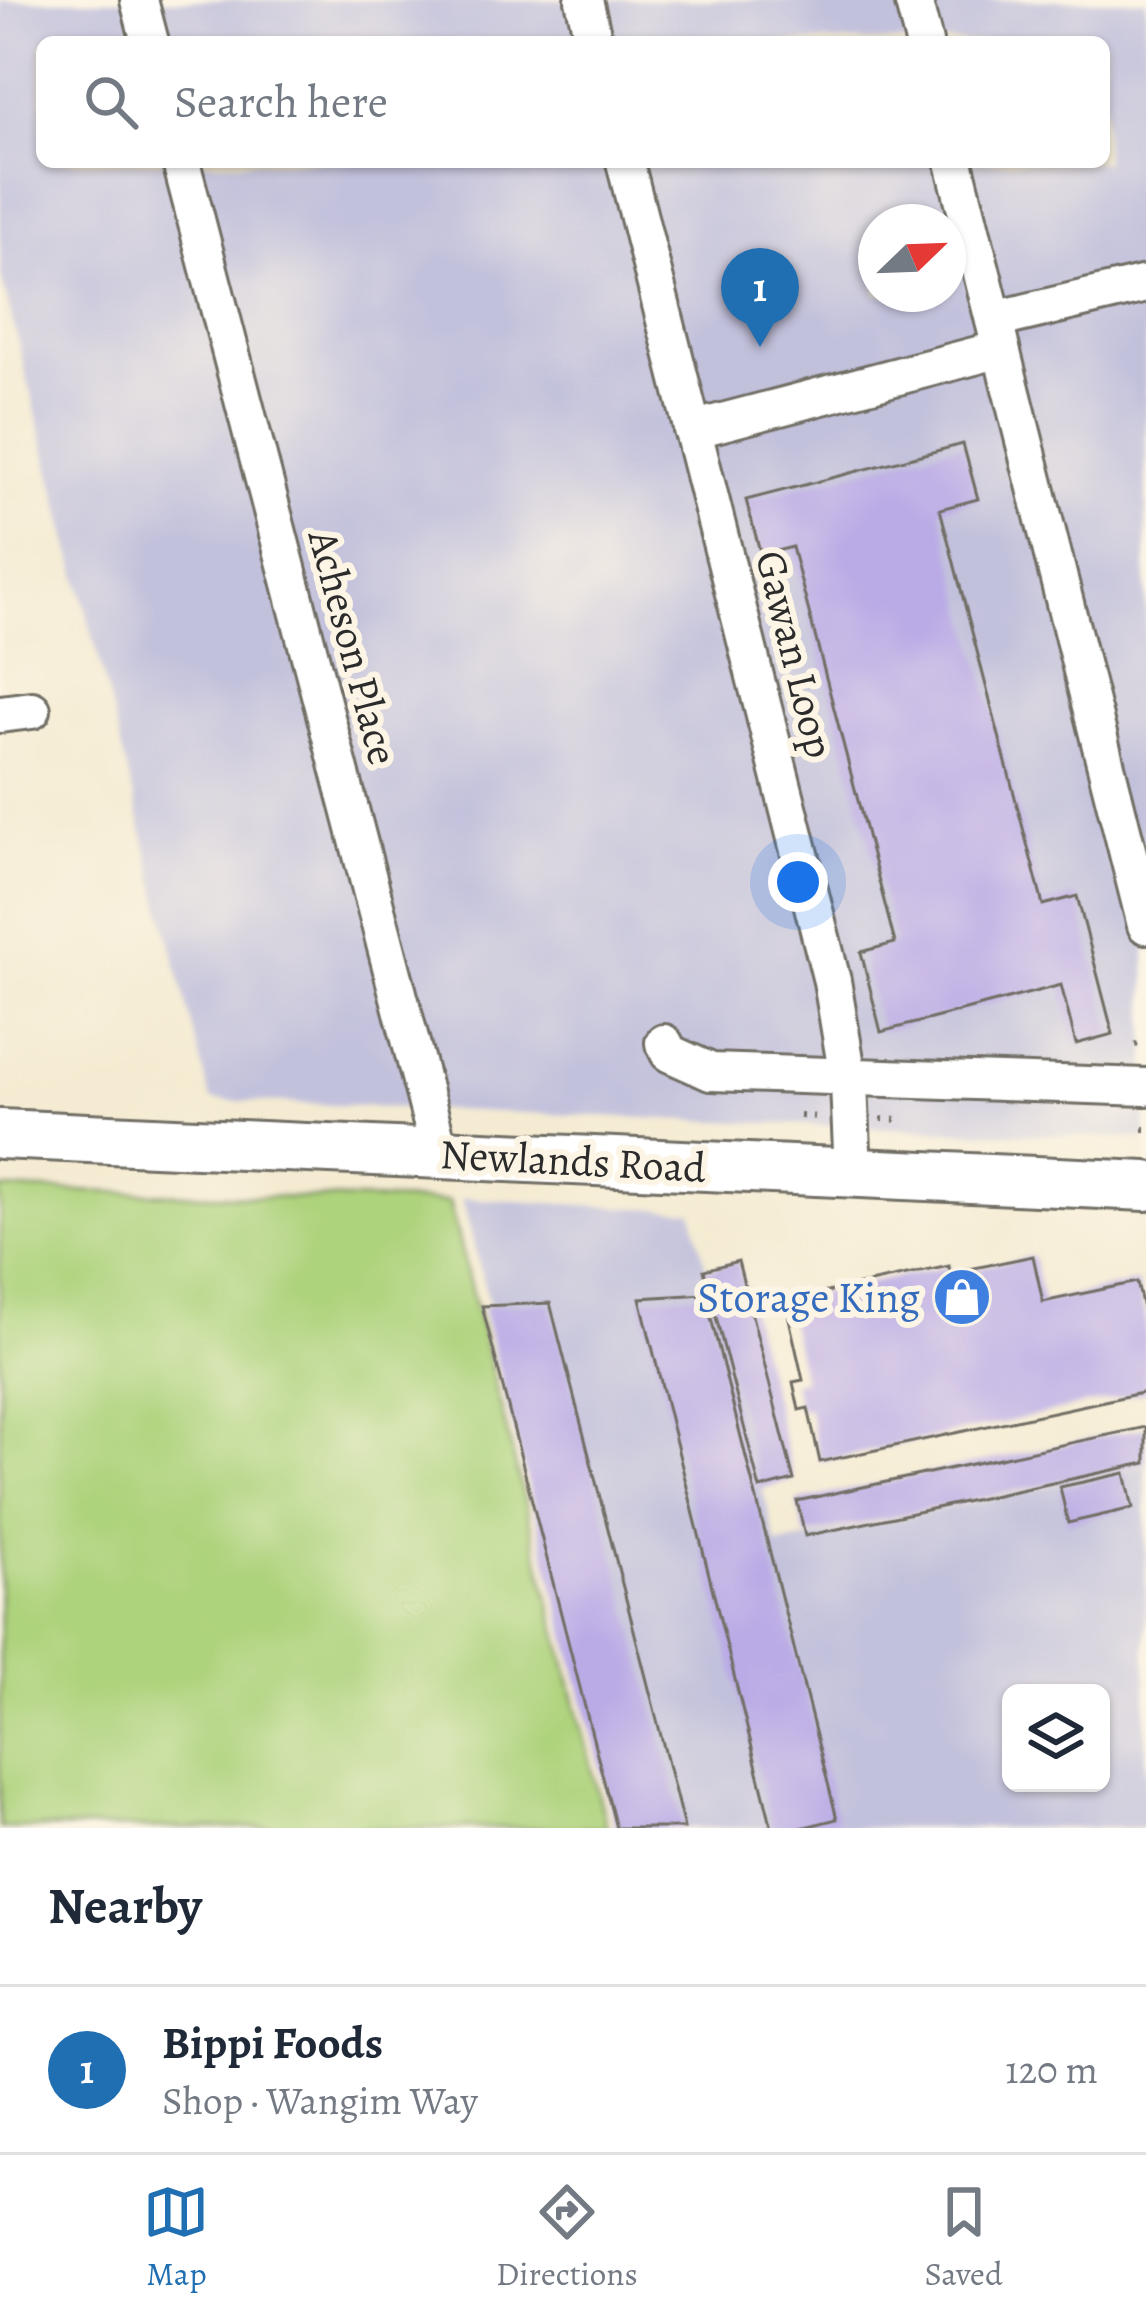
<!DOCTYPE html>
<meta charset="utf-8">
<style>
:root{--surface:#fff;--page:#f2f2f3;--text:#1f2937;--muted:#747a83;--line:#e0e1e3;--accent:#1f6fb2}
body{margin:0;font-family:Alegreya,serif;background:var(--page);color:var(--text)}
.controls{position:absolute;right:36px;bottom:36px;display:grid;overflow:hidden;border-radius:18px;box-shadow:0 3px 9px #0004}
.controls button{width:108px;height:108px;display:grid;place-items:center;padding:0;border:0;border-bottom:3px solid var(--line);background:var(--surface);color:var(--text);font:60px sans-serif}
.compass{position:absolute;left:858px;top:204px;width:108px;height:108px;border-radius:50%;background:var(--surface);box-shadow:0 3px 9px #0004;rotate:67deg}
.you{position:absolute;left:798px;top:882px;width:42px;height:42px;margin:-30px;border:9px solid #fff;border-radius:50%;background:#1a73e8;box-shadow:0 0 0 18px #1a73e833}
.badge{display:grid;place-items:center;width:78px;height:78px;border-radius:50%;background:var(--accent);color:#fff;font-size:39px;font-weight:700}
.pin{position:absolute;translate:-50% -99px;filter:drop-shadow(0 3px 6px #0008)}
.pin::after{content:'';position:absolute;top:63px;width:42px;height:36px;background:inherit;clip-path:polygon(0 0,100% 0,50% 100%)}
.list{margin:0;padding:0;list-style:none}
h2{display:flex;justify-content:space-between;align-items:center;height:156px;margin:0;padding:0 48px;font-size:51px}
h2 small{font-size:39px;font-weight:400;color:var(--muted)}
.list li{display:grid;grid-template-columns:78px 1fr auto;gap:36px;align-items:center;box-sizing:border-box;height:168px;padding:0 48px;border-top:3px solid var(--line)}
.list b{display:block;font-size:45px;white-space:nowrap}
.list p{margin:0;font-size:39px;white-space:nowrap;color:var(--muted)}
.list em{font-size:39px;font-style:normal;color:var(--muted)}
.icon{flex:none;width:66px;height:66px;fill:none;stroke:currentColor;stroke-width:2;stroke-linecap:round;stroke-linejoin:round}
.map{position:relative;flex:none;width:1146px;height:1828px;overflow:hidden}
.search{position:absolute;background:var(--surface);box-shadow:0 3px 9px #0004;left:36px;right:36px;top:36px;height:132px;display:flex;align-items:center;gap:30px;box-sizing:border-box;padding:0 42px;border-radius:18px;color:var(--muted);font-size:45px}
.sheet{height:324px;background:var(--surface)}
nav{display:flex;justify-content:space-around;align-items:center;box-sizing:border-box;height:168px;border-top:3px solid var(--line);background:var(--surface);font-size:33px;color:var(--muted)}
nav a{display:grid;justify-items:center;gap:6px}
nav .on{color:var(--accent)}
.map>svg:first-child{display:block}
.industrial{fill:#c2c1dc;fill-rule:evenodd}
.green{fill:#aed37d;stroke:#6c7f54;stroke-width:3}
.building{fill:#baaae6}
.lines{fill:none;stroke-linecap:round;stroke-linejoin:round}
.street-casing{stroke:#716e65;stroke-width:42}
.secondary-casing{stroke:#716e65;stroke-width:54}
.path{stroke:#716e65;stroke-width:6;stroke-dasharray:3 9;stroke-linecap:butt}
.street{stroke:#fff;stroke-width:36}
.secondary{stroke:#fff;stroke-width:48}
.labels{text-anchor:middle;stroke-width:12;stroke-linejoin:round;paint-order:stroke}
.street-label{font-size:42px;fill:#2b2b2b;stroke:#fcf5e5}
.shop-label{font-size:42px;fill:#366cbe;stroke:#fcf5e5;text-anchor:end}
</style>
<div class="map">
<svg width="1146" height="1828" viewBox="0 0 1146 1828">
<rect width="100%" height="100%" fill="#fcf5e5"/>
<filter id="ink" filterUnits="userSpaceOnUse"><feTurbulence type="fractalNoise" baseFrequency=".00833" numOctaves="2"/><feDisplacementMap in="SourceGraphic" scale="24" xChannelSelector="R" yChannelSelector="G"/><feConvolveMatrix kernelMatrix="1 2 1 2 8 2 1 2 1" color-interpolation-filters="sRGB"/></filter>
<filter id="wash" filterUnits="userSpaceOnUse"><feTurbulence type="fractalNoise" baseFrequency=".004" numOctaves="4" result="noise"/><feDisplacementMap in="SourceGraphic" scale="48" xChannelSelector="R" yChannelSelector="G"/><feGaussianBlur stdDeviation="2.7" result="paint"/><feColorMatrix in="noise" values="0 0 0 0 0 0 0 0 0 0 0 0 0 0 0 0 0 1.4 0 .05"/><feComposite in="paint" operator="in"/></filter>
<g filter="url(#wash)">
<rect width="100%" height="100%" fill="#f4ebd2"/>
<g class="industrial">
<path d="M0 0H1146V1139L211 1100 0 272ZM42 42H1104V162H42ZM876 222H948V294H876Z"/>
<path d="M462 1198 692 1211 777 1545 1146 1465V1828H621ZM1011 1693H1101V1783H1011Z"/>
</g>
<path class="green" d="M0 1189 449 1202 607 1828H0Z"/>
<g id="blocks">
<g class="building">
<path d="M963 444 978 499 940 509 1043 905 1077 896 1113 1034 1076 1044 1061 985 881 1032 861 952 895 943 792 547 761 555 746 500Z"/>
<path d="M1033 1256 1043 1302 1137 1282 1146 1322V1392L820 1462 808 1408 799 1410 793 1382 803 1380 785 1301 949 1266 950 1273Z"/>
<path d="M738 1261 794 1480 760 1489 704 1270Z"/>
<path d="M705 1294 837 1819 801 1828H772L640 1298Z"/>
<path d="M550 1303 655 1712 684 1828H616L482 1306Z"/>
<path d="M1146 1427V1463L805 1536 797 1501Z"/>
<path d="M1125 1473 1133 1508 1068 1523 1060 1487Z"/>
</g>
</g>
</g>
<g filter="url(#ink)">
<use href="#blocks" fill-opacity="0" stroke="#716e65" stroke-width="3"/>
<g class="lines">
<defs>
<g id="street">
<path d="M139 0 150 42"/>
<path d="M584 0 594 42"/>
<path d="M913 0 924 42"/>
<path d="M181 162 440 1154"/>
<path d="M625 162 832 981 849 1084 853 1173"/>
<path d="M954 162 1146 925"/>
<path d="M994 320 1146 284"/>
<path d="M692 430 1001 349"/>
<path d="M0 714 32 710"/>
<path d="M664 1043 669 1053 711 1072 1146 1087"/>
</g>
<path id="secondary" d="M0 1134 1146 1186"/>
</defs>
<use href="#street" class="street-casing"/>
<use href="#secondary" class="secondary-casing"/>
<g class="path">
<path d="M1135 1045 1146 1042"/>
<path d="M800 1116 820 1117"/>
<path d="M881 1119 901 1120"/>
<path d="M1143 1129H1146"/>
</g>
<use href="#street" class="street"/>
<use href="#secondary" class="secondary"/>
</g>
</g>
<defs>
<symbol id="shop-disc" viewBox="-11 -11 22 22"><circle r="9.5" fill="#3f7fe0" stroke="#fcf5e5"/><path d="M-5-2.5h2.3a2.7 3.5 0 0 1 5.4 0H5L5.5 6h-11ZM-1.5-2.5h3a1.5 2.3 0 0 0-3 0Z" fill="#fff"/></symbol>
</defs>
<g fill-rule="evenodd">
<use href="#shop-disc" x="929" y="1264" width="66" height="66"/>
</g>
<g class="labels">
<g class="street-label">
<text transform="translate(354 647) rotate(75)" y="15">Acheson Place</text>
<text transform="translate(796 654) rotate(76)" y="15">Gawan Loop</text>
<text transform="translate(573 1160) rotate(3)" y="15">Newlands Road</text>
</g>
<g class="shop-label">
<text x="920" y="1312">Storage King</text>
</g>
</g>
</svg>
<div class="controls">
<button><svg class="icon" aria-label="layers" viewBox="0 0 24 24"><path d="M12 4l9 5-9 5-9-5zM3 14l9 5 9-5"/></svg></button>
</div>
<svg class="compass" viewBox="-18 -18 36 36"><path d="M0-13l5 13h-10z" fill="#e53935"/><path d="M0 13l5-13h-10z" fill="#747a83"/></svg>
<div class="you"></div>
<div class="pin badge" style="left:760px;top:347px">1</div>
<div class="search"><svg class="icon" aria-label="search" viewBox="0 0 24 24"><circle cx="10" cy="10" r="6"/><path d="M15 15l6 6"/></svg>Search here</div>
</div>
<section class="sheet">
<h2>Nearby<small></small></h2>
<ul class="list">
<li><span class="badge">1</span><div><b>Bippi Foods</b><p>Shop · Wangim Way</p></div><em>120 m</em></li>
</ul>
</section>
<nav>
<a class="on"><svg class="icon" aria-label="map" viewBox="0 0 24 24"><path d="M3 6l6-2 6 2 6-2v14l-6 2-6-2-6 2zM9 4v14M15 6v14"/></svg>Map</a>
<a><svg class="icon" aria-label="directions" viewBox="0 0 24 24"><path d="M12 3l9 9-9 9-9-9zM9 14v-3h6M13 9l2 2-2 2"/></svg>Directions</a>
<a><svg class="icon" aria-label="saved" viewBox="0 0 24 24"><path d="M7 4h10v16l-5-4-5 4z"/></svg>Saved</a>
</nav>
